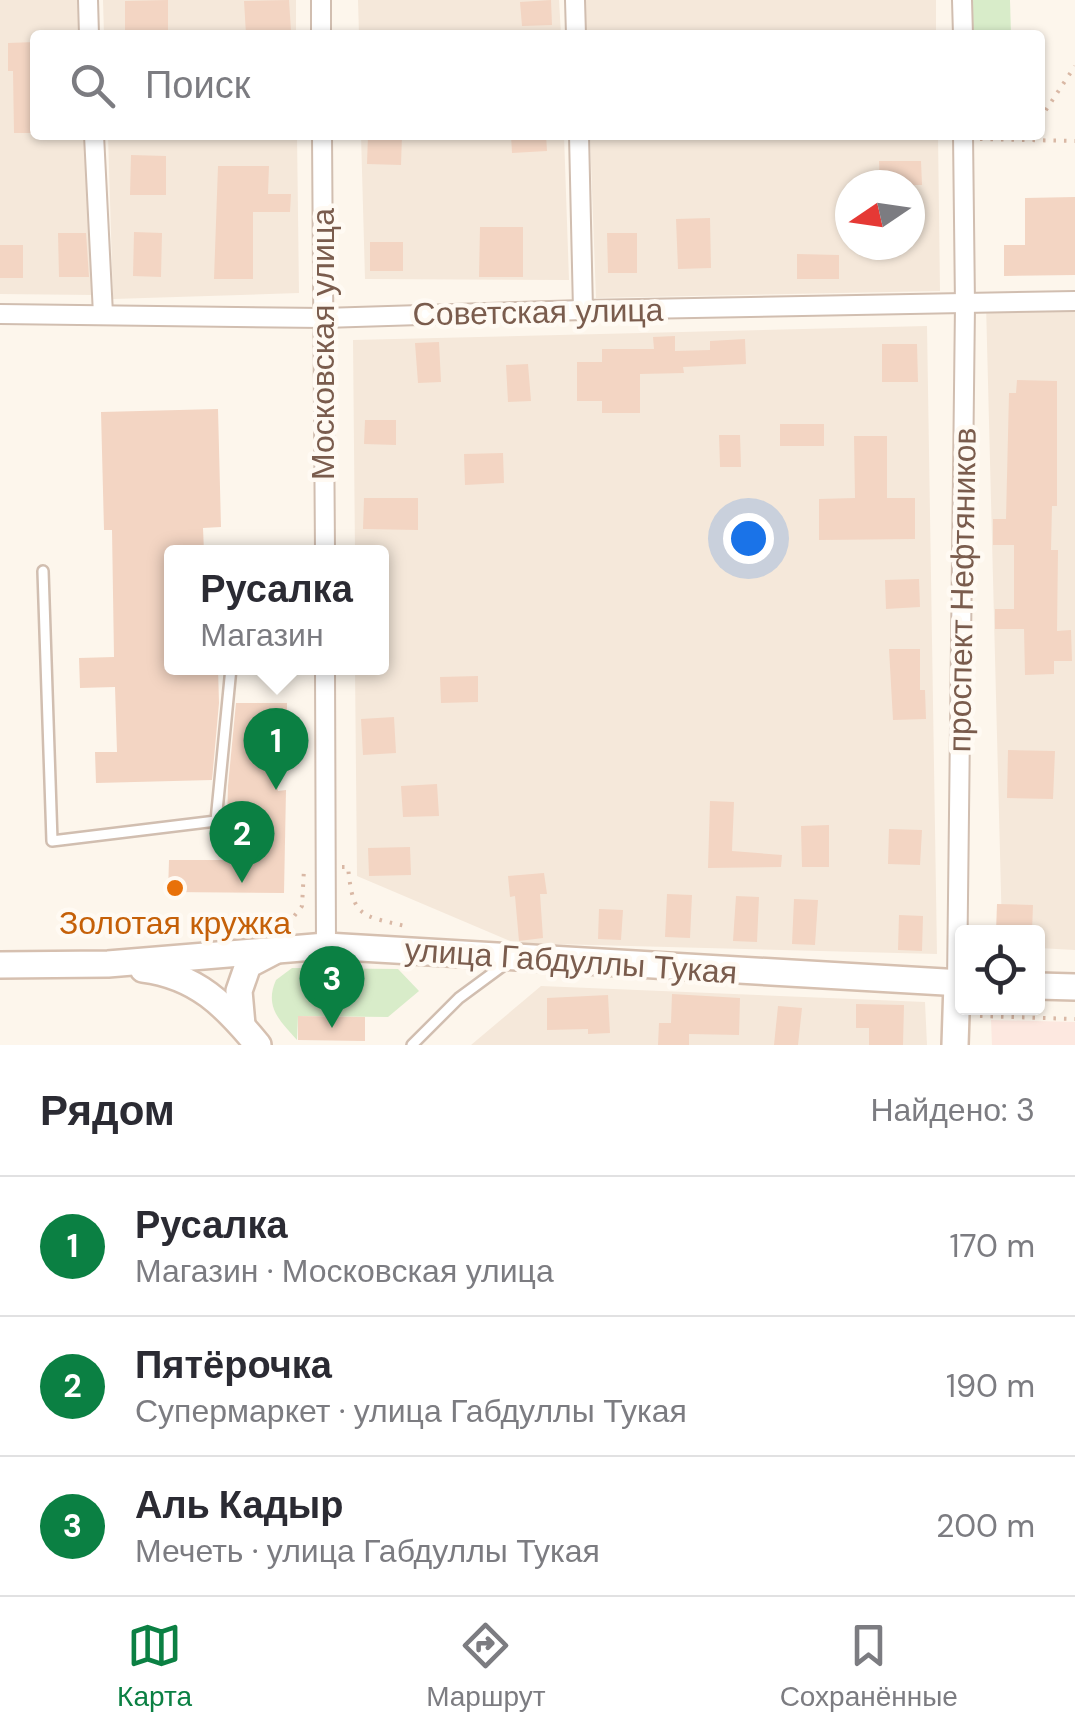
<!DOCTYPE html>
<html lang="ru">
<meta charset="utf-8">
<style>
:root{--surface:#fff;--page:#f7f7f7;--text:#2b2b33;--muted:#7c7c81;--line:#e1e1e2;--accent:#0b8043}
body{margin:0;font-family:"DM Sans",sans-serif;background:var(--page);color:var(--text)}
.controls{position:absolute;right:30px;bottom:30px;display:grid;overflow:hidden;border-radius:10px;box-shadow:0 2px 8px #0004}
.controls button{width:90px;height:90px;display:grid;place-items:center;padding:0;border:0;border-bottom:2px solid var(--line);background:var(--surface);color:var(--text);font:50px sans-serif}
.compass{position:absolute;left:835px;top:170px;width:90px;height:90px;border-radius:50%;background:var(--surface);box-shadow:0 2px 8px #0004;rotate:257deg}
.you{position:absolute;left:748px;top:538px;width:35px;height:35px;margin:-25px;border:8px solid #fff;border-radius:50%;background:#1a73e8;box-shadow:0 0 0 15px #1a73e833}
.badge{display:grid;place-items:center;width:65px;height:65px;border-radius:50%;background:var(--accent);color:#fff;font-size:32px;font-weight:700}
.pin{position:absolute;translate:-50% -82px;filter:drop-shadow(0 2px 5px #0008)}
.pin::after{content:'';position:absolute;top:52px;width:35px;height:30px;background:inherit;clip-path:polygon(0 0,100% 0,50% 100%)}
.popup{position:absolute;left:164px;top:545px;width:225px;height:130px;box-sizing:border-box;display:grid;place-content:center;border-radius:10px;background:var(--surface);filter:drop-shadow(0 2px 8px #0005);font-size:32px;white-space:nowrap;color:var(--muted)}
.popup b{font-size:38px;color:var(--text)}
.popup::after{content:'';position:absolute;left:50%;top:100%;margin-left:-20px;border:20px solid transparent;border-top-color:var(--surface)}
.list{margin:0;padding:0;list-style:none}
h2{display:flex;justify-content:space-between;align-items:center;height:130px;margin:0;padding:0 40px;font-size:42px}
h2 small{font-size:32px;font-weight:400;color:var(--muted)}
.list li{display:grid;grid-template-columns:65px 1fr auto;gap:30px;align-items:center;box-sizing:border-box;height:140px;padding:0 40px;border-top:2px solid var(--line)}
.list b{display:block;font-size:38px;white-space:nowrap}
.list p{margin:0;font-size:32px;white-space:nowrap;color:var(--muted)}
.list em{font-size:32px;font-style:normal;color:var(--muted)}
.icon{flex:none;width:55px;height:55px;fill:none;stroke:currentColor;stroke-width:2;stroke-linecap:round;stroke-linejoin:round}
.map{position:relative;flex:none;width:1075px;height:1045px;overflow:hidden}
.search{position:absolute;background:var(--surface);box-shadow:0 2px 8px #0004;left:30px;right:30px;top:30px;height:110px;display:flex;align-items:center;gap:25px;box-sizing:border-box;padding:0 35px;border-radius:10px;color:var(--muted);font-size:38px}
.sheet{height:550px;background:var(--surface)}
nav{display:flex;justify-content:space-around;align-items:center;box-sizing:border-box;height:140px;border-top:2px solid var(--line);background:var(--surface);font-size:28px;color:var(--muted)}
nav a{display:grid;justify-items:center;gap:5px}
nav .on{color:var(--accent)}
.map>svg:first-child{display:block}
.residential{fill:#f5e8da;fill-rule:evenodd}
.commercial{fill:#fde8e0}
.green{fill:#d8ecc9}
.building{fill:#f3d5c3}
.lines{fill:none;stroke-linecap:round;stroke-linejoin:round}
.lane-casing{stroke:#d1beb0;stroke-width:14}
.street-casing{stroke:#d1beb0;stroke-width:22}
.secondary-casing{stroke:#d6c0b0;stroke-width:30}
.path{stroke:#d9b8a5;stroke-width:4;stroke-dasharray:2.5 8;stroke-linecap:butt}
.lane{stroke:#fff;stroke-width:9}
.street{stroke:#fff;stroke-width:18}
.secondary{stroke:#fff;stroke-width:25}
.food-dot{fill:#e8710a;stroke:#fffaf3;stroke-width:4}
.labels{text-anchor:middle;stroke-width:9;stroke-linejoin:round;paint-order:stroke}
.street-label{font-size:32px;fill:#7a5c4d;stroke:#fffaf3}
.food-label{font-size:32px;fill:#c56008;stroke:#fffaf3}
</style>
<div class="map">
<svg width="1075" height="1045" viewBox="0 0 1075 1045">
<rect width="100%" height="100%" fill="#fdf6ec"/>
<g class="residential">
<path d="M0 0H78L80 35H35V135H85L94 295 0 294Z"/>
<path d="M103 0H296V35H104Z"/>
<path d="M358 0H559L561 35H359Z"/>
<path d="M584 0H936V35H586Z"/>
<path d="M108 135H297L299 293 113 299Z"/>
<path d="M361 135H564L569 280 365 279Z"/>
<path d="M590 135H938L940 291 596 298ZM850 185H910V245H850Z"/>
<path d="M1075 303V950L1038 948V932H1002L986 304Z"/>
<path d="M927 326 937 954 515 943 357 876 355 668H381V552H355L353 340Z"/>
<path d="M541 986 925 1002 927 1045H471Z"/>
</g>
<path class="commercial" d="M991 1020 1075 1022V1045H992Z"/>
<g class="green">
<path d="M972 0H1010L1011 35H972Z"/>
<path d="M292 968 398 969 419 991 388 1017 298 1016 297 1040C280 1021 264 1007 276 980Z"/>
</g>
<g class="building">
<path d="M168 0V30H153V35H125V1Z"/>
<path d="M289 0 291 31 246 34 244 1Z"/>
<path d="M551 0 552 25 522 26 520 2Z"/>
<path d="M35 42V133H14L13 71H8V43Z"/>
<path d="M368 135H402L401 165 367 164Z"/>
<path d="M511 135H546L547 151 512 153Z"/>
<path d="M131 155 166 156V195H130Z"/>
<path d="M879 161H921L922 185H880Z"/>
<path d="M218 166H269L268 194H291L290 212H253V279H214Z"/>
<path d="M1075 197V275L1004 276V245H1025V198Z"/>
<path d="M710 218 711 268 678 269 676 219Z"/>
<path d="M480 227H523V277H479Z"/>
<path d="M134 232 162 233 161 277 133 276Z"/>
<path d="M58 233H86L89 277H59Z"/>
<path d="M607 233H637V273H608Z"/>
<rect x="370" y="242" width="33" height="29"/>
<rect x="0" y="245" width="23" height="33"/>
<path d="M797 254 839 255V279H797Z"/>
<path d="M675 336V351L710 350V341L745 339 746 364 683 367 684 373 640 374V413H602V401H577V362H602V349H654L653 337Z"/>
<path d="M439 342 441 382 418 383 415 343Z"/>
<path d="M882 344H917L918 382H882Z"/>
<path d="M528 364 531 401 508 402 506 365Z"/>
<path d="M1017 380 1057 381V506H1052L1051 550H1058L1057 631 1071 630 1072 661H1054V674L1025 675 1024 629H995V609H1014V545H993V519H1006L1009 393H1016Z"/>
<path d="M218 409 221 527 203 528 204 552H171V668H218L219 703 212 780 96 783 95 752H117L115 687 80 688 79 658 114 657 112 530H104L101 412Z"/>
<path d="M365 420H396V445L364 444Z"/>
<rect x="780" y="424" width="44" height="22"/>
<path d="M719 435H740L741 467H720Z"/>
<path d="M854 436H887V498H915V539L819 540V499L855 498Z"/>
<path d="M503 453 504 483 465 485 464 454Z"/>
<path d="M364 498H418V530L363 529Z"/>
<path d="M919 579 920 607 886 609 885 580Z"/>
<path d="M889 649H920V690H925L926 719 893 720Z"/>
<path d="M478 676V702L441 703 440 677Z"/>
<path d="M236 703H287L286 760 276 761 278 791 286 790 284 893 168 892 169 860H226L228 786Z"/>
<path d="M394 717 396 753 363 755 361 719Z"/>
<path d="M1008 750 1055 751 1053 799 1007 798Z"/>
<path d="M437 784 439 816 403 817 401 786Z"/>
<path d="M710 801 734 802 732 851 782 855 781 867 708 868Z"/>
<path d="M829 825V867H802L801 826Z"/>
<path d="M889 829 922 830 920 865 888 864Z"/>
<path d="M410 847 411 875 369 876 368 848Z"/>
<path d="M544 873 547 894H540L543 938 519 941 515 896 510 897 508 876Z"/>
<path d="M667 894 692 895 690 938 665 937Z"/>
<path d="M736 896 759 897 757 942 733 941Z"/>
<path d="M794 899 818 900 815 945 792 944Z"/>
<path d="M997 904 1033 905 1032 932H996Z"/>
<path d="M599 909 623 910 621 940 598 939Z"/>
<path d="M899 915 923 916 922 951 898 950Z"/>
<path d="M672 994 740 998 739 1035 689 1034V1045H658L659 1023H671Z"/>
<path d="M608 995 610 1033 588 1034V1029L547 1030V998Z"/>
<path d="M856 1004 904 1005 903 1045H869V1028H856Z"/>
<path d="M778 1006 802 1008 798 1045H774Z"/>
<path d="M298 1016 365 1017V1041L298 1040Z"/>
</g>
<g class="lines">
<defs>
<g id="lane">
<path d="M43 571 52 841 216 821 231 668"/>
<path d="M412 1045 459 998 508 962"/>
</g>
<g id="street">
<path d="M88 0 89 35"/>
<path d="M321 0V35"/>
<path d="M575 0 576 35"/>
<path d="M962 0 963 35"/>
<path d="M94 135 103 314"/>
<path d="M322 135 325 552"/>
<path d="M579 135 583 310"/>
<path d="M0 314 323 318 583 310 1075 301"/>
<path d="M325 668 326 946"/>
<path d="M957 983 965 305 963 135"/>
</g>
<g id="secondary">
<path d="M0 965 108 964 326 946 962 983"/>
<path d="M143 969C197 976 225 1005 258 1045"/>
<path d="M1038 986 1075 987"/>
<path d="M242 1025 239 991 248 965 273 952"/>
<path d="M955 1045 957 983"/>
</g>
</defs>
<use href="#lane" class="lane-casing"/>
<use href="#street" class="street-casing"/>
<use href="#secondary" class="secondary-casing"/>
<g class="path">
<path d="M1040 119 1075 66"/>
<path d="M980 139 1075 141"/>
<path d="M342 867H348C353 917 359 915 405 926"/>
<path d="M288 924 302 906 304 869"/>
<path d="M980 1016 1075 1019"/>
</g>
<use href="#lane" class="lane"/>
<use href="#street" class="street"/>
<use href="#secondary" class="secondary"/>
</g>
<circle class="food-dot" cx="175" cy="888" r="10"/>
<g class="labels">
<g class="street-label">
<text transform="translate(538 312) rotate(-1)" y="11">Советская улица</text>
<text transform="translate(323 344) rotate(-90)" y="11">Московская улица</text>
<text transform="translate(962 590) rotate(-89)" y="11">проспект Нефтяников</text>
<text transform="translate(571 961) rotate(4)" y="11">улица Габдуллы Тукая</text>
</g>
<g class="food-label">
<text x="175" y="934">Золотая кружка</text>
</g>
</g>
</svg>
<div class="controls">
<button><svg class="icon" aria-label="locate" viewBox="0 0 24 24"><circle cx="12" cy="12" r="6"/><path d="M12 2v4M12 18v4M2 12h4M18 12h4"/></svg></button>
</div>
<svg class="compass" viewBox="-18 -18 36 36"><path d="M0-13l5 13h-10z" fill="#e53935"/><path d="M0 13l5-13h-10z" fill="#7c7c81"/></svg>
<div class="you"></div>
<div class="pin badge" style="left:276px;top:790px">1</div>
<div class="popup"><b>Русалка</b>Магазин</div>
<div class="pin badge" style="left:242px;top:883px">2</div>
<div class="pin badge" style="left:332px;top:1028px">3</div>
<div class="search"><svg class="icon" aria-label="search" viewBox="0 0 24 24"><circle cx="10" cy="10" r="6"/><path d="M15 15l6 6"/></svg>Поиск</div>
</div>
<section class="sheet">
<h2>Рядом<small>Найдено: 3</small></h2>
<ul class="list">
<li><span class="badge">1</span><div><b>Русалка</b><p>Магазин · Московская улица</p></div><em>170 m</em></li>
<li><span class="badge">2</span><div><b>Пятёрочка</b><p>Супермаркет · улица Габдуллы Тукая</p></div><em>190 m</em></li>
<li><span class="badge">3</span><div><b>Аль Кадыр</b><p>Мечеть · улица Габдуллы Тукая</p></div><em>200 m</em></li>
</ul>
</section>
<nav>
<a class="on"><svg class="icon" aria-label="map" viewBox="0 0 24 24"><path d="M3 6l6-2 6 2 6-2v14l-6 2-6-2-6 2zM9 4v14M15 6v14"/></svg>Карта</a>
<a><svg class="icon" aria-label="directions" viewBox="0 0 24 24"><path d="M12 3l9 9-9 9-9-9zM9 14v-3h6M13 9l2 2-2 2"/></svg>Маршрут</a>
<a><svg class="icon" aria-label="saved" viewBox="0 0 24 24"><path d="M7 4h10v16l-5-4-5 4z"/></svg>Сохранённые</a>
</nav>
